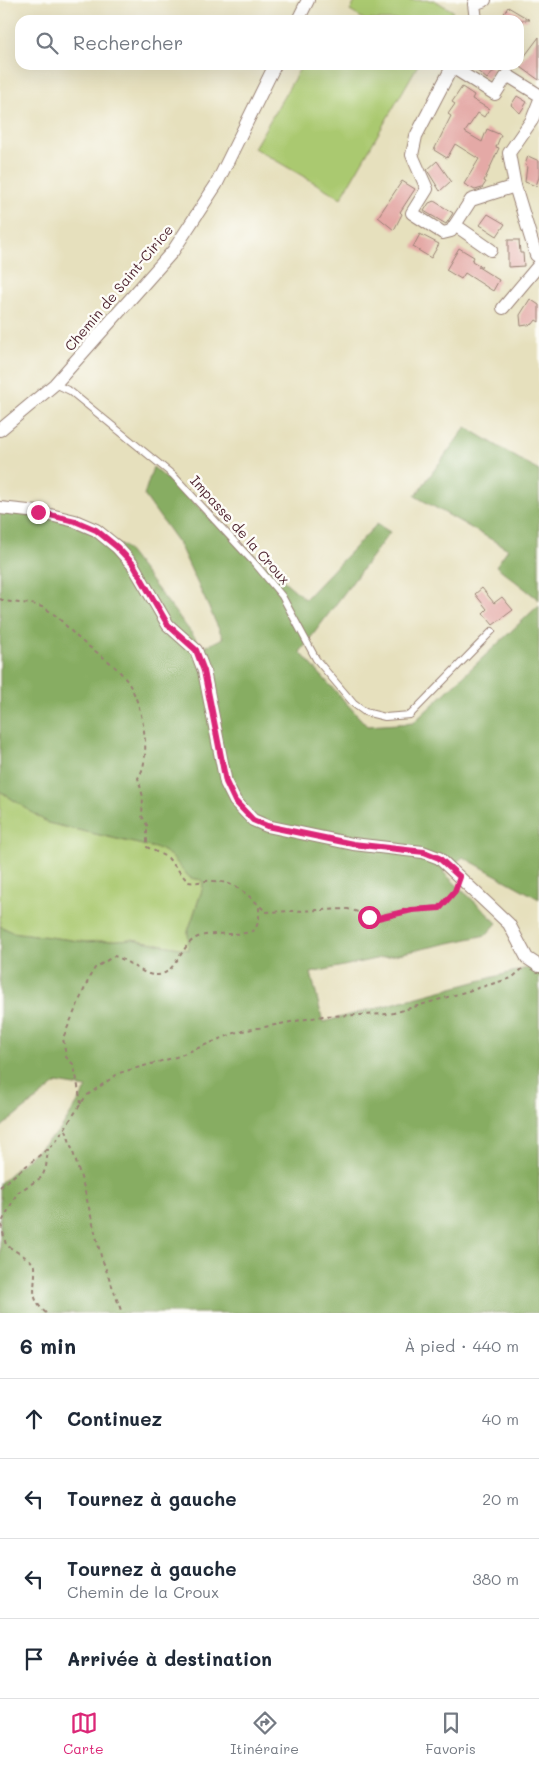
<!DOCTYPE html>
<html lang="fr">
<meta charset="utf-8">
<style>
:root{--surface:#fff;--page:#f6f6f7;--text:#1f2937;--muted:#747a83;--line:#e0e1e3;--accent:#db2777}
body{margin:0;font-family:Mali,sans-serif;background:var(--page);color:var(--text)}
.stop{position:absolute;width:15px;height:15px;margin:-11px;border:4px solid #db2777;border-radius:50%;background:#fff}
.stop.end{background:#db2777;border-color:#fff;box-shadow:0 1px 5px #0008}
.list{margin:0;padding:0;list-style:none}
h2{display:flex;justify-content:space-between;align-items:center;height:65px;margin:0;padding:0 20px;font-size:21px}
h2 small{font-size:16px;font-weight:400;color:var(--muted)}
.list li{display:grid;grid-template-columns:32px 1fr auto;gap:15px;align-items:center;box-sizing:border-box;height:80px;padding:0 20px;border-top:1px solid var(--line)}
.list b{display:block;font-size:19px;white-space:nowrap}
.list p{margin:0;font-size:16px;white-space:nowrap;color:var(--muted)}
.list em{font-size:16px;font-style:normal;color:var(--muted)}
.icon{flex:none;width:28px;height:28px;fill:none;stroke:currentColor;stroke-width:2;stroke-linecap:round;stroke-linejoin:round}
.map{position:relative;flex:none;width:539px;height:1313px;overflow:hidden}
.search{position:absolute;background:var(--surface);box-shadow:0 5px 20px #0002;left:15px;right:15px;top:15px;height:55px;display:flex;align-items:center;gap:12px;box-sizing:border-box;padding:0 18px;border-radius:15px;color:var(--muted);font-size:19px}
.sheet{height:385px;background:var(--surface)}
nav{display:flex;justify-content:space-around;align-items:center;box-sizing:border-box;height:70px;border-top:1px solid var(--line);background:var(--surface);font-size:14px;color:var(--muted)}
nav a{display:grid;justify-items:center;gap:2px}
nav .on{color:var(--accent)}
.map>svg:first-child{display:block}
.green{fill:#aac970;stroke:#7a744e}
.forest{fill:#87ad62;stroke:#686646}
.building{fill:#e4a9a6}
.lines{fill:none;stroke-linecap:round;stroke-linejoin:round}
.lane-casing{stroke:#988074;stroke-width:8}
.street-casing{stroke:#988074;stroke-width:14}
.path{stroke:#988074;stroke-width:2;stroke-dasharray:4 4;stroke-linecap:butt}
.lane{stroke:#fff;stroke-width:6}
.street{stroke:#fff;stroke-width:12}
.route{stroke:#db2777;stroke-width:6}
.labels{text-anchor:middle;stroke-width:5;stroke-linejoin:round;paint-order:stroke}
.street-label{font-size:14px;fill:#4a1f2b;stroke:#fdfcf7}
</style>
<div class="map">
<svg width="539" height="1313" viewBox="0 0 539 1313">
<rect width="100%" height="100%" fill="#fdfcf7"/>
<filter id="ink" filterUnits="userSpaceOnUse"><feTurbulence type="fractalNoise" baseFrequency=".02" numOctaves="2"/><feDisplacementMap in="SourceGraphic" scale="10" xChannelSelector="R" yChannelSelector="G"/><feConvolveMatrix kernelMatrix="1 2 1 2 8 2 1 2 1" color-interpolation-filters="sRGB"/></filter>
<filter id="wash" filterUnits="userSpaceOnUse"><feTurbulence type="fractalNoise" baseFrequency=".0096" numOctaves="4" result="noise"/><feDisplacementMap in="SourceGraphic" scale="20" xChannelSelector="R" yChannelSelector="G"/><feGaussianBlur stdDeviation="1.12" result="paint"/><feColorMatrix in="noise" values="0 0 0 0 0 0 0 0 0 0 0 0 0 0 0 0 0 1.4 0 .05"/><feComposite in="paint" operator="in"/></filter>
<g filter="url(#wash)">
<rect width="100%" height="100%" fill="#e6e0bd"/>
<g class="green">
<path d="M356 0H434L453 11 448 20H365L350 11Z"/>
<path d="M302 65H418L341 198 254 148Z"/>
<path d="M0 791 48 823 160 849 171 856 190 878 203 880V887L188 931 190 950 132 939 86 942 12 932 0 926Z"/>
</g>
<g class="forest">
<path d="M466 427 539 471V600L496 566 508 549 415 496Z"/>
<path d="M153 467 305 599 377 524 390 532 300 652 367 726 413 723 539 605V899L463 857 443 872 497 923 486 935 311 973 323 1022 539 965V1313H0V1183L61 1129 87 1088 57 1083 0 1128V926L12 932 86 942 132 939 189 950 188 932 203 887 202 880 190 878 171 856 160 849 48 823 0 791V511L63 520 125 547 203 648 223 638 179 544 144 495Z"/>
</g>
<g id="blocks">
<g class="building">
<path d="M508 7 530 20H500Z"/>
<path d="M539 37V80L518 65Z"/>
<path d="M470 65H488L495 70 487 79Z"/>
<path d="M462 87 474 95 472 99 489 109 484 117 478 113 465 132 482 142 487 129 501 135 496 147 499 148 484 181 486 182 482 188 475 190 464 184 479 159 455 144 447 158 434 150 451 116 448 114 455 104 452 102Z"/>
<path d="M517 96 527 102 520 113 511 105Z"/>
<path d="M528 156 539 161V177L536 186 525 182 527 166 525 165Z"/>
<path d="M437 161 451 181 440 191 427 170Z"/>
<path d="M402 181 415 189 400 212 402 214 394 230 378 217Z"/>
<path d="M434 201 453 213 446 224 424 211 429 203Z"/>
<path d="M488 214 505 224 497 236 480 225Z"/>
<path d="M420 234 439 244 431 258 413 247Z"/>
<path d="M508 240H519L520 253H523L524 266 508 267Z"/>
<path d="M459 248 474 257 472 261 482 267H478L499 280 493 291 465 273 461 279 446 270Z"/>
<path d="M530 299 539 305V322L536 320 533 324 521 326 520 315Z"/>
<path d="M482 588 494 603 502 597 513 610 493 625 483 613 487 609 475 594Z"/>
</g>
</g>
</g>
<g filter="url(#ink)">
<use href="#blocks" fill-opacity="0" stroke="#988074" stroke-width="1"/>
<g class="lines">
<defs>
<path id="lane" d="M55 384 70 391 173 475 257 566 282 596 316 659 354 704 365 712 385 717 410 715 492 631"/>
<g id="street">
<path d="M298 20 308 0"/>
<path d="M476 20 474 4 485 0"/>
<path d="M539 102 532 120 509 153 515 186 536 255 539 257"/>
<path d="M515 186 471 200 451 231 443 233 412 213 427 189 412 155 416 136 452 67 495 94 507 75 539 95"/>
<path d="M455 225 491 250"/>
<path d="M503 308 539 265"/>
<path d="M0 430 55 384 173 251 216 185 275 65"/>
<path d="M0 508 38 512 75 521 96 530 117 547 133 565 168 625 196 650 204 671 226 783 235 801 253 820 267 826 353 844 423 852 439 858 509 924 527 958 539 966"/>
</g>
</defs>
<use href="#lane" class="lane-casing"/>
<use href="#street" class="street-casing"/>
<g class="path">
<path d="M0 599C14 605 31 601 44 608 60 616 70 632 84 643 100 655 118 666 129 684 142 704 153 758 138 778L143 797 142 816 147 825V847L168 858 188 882C196 884 204 880 212 881 236 881 250 897 266 912L348 909 378 918 412 910 440 907 444 905 456 890"/>
<path d="M81 1104 76 1075 73 1064 66 1057 63 1038 90 976 95 968 114 956C128 960 136 970 149 974 176 982 179 944 198 937 217 930 237 938 255 930L259 920V906"/>
<path d="M66 1130 83 1184 101 1256 122 1313"/>
<path d="M0 1187 55 1143 86 1096 119 1073 176 1057 237 1032 323 1016 390 1014 512 978 522 969"/>
<path d="M46 1313C28 1297 36 1288 35 1266L30 1260 6 1245 1 1224 17 1193 42 1177 46 1167 48 1149"/>
</g>
<use href="#lane" class="lane"/>
<use href="#street" class="street"/>
</g>
</g>
<g class="lines" filter="url(#ink)">
<path class="route" d="M38 512 75 521 96 530 117 547 133 564 168 625 196 650 204 671 226 782 235 801 253 820 267 826 353 844 424 852 439 858 460 877 455 891 440 908 412 910 378 918 369 917"/>
</g>
<g class="labels">
<g class="street-label">
<text transform="translate(119 288) rotate(-50)" y="5">Chemin de Saint-Cirice</text>
<text transform="translate(240 530) rotate(48)" y="5">Impasse de la Croux</text>
</g>
</g>
</svg>
<div class="stop" style="left:369px;top:917px"></div>
<div class="stop end" style="left:38px;top:512px"></div>
<div class="search"><svg class="icon" aria-label="search" viewBox="0 0 24 24"><circle cx="10" cy="10" r="6"/><path d="M15 15l6 6"/></svg>Rechercher</div>
</div>
<section class="sheet">
<h2>6 min<small>À pied · 440 m</small></h2>
<ul class="list">
<li><svg class="icon" aria-label="ahead" viewBox="0 0 24 24"><path d="M12 20V5M6 11l6-6 6 6"/></svg><div><b>Continuez</b></div><em>40 m</em></li>
<li><svg class="icon" aria-label="left" viewBox="0 0 24 24"><path d="M17 20v-9H6M10 6l-5 5 5 5"/></svg><div><b>Tournez à gauche</b></div><em>20 m</em></li>
<li><svg class="icon" aria-label="left" viewBox="0 0 24 24"><path d="M17 20v-9H6M10 6l-5 5 5 5"/></svg><div><b>Tournez à gauche</b><p>Chemin de la Croux</p></div><em>380 m</em></li>
<li><svg class="icon" aria-label="arrive" viewBox="0 0 24 24"><path d="M6 21V4h12l-3 4 3 4H6"/></svg><div><b>Arrivée à destination</b></div></li>
</ul>
</section>
<nav>
<a class="on"><svg class="icon" aria-label="map" viewBox="0 0 24 24"><path d="M3 6l6-2 6 2 6-2v14l-6 2-6-2-6 2zM9 4v14M15 6v14"/></svg>Carte</a>
<a><svg class="icon" aria-label="directions" viewBox="0 0 24 24"><path d="M12 3l9 9-9 9-9-9zM9 14v-3h6M13 9l2 2-2 2"/></svg>Itinéraire</a>
<a><svg class="icon" aria-label="saved" viewBox="0 0 24 24"><path d="M7 4h10v16l-5-4-5 4z"/></svg>Favoris</a>
</nav>
